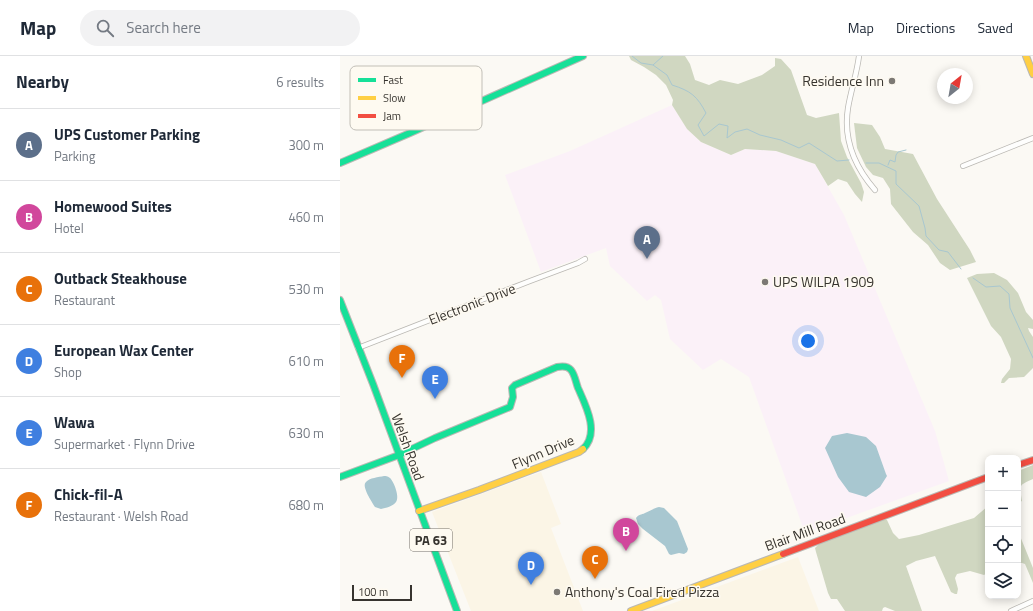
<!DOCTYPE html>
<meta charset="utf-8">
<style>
:root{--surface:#fff;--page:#f2f2f3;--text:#1f2937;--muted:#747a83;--line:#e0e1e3;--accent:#d93025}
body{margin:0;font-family:"Titillium Web",sans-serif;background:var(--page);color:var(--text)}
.controls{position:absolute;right:12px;bottom:12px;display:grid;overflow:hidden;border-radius:8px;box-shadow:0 2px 10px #0003}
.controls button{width:36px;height:36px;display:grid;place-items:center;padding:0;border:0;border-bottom:1px solid var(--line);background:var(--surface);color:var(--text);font:20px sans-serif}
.compass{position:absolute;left:597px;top:12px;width:36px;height:36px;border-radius:50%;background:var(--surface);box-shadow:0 2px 10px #0003;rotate:31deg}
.scale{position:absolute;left:12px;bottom:10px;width:60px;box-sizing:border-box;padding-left:4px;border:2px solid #37342f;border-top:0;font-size:11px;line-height:14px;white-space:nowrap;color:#37342f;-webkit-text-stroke:3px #fefaf1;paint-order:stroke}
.you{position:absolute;left:468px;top:285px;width:14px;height:14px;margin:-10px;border:3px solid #fff;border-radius:50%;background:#1a73e8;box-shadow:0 0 0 6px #1a73e833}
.badge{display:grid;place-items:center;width:26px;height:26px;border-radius:50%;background:var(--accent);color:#fff;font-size:13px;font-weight:700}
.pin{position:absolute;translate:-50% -33px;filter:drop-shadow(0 1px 2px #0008)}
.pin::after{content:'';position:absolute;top:21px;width:14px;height:12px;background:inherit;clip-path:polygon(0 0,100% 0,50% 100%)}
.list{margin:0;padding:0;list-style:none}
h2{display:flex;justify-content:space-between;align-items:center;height:52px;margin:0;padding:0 16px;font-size:17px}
h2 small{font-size:13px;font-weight:400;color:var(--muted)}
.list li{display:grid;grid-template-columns:26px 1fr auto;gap:12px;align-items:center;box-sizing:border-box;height:72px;padding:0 16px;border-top:1px solid var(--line)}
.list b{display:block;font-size:15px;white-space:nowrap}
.list p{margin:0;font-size:13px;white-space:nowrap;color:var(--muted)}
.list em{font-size:13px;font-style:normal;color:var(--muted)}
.icon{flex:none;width:22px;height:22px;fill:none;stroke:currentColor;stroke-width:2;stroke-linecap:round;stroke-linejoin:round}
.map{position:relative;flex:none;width:693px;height:555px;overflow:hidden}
header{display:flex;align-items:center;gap:24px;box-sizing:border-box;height:56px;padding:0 20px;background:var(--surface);border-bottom:1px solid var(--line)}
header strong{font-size:19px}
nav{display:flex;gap:22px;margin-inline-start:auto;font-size:14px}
.search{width:280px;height:36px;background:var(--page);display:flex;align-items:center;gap:10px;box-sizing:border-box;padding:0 14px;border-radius:22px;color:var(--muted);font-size:15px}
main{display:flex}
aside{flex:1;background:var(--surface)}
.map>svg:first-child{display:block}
.built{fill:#fbf5e6}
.industrial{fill:#fbf1f8}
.forest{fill:#d0d7c1}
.water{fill:#a8c7d0}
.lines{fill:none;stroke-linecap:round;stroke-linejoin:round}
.stream{stroke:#a8c7d0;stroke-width:1}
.street-casing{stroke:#bab8b3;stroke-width:6}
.fast-casing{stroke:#bab8b3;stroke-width:8}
.slow-casing{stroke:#bab8b3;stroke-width:8}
.jam-casing{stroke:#bab8b3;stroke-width:8}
.street{stroke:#fefefd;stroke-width:4.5}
.fast{stroke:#16e098;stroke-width:6}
.slow{stroke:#ffcf43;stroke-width:6}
.jam{stroke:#f24e42;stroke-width:6}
.poi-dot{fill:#7c7974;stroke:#fefaf1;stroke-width:1.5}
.labels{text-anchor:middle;stroke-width:3;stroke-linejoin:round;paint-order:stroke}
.shield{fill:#fefaf1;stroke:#736f69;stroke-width:1}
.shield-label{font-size:13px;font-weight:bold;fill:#37342f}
.poi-label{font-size:14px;fill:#37342f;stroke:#fefaf1;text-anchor:start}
.street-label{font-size:14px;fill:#37342f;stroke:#fefaf1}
.key{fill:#fefaf1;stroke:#c2bfb7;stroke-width:1}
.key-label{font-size:11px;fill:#37342f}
</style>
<header>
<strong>Map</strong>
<div class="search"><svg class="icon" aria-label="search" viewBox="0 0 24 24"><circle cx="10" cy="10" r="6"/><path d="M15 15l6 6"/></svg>Search here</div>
<nav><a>Map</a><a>Directions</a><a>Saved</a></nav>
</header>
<main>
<aside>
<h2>Nearby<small>6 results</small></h2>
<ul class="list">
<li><span class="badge" style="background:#5c6f8a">A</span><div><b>UPS Customer Parking</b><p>Parking</p></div><em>300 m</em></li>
<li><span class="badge" style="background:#d1479c">B</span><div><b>Homewood Suites</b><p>Hotel</p></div><em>460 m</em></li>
<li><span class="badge" style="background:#e8710a">C</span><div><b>Outback Steakhouse</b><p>Restaurant</p></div><em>530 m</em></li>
<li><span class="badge" style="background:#3f7fe0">D</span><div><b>European Wax Center</b><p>Shop</p></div><em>610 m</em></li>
<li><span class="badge" style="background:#3f7fe0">E</span><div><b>Wawa</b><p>Supermarket · Flynn Drive</p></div><em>630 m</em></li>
<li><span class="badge" style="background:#e8710a">F</span><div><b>Chick-fil-A</b><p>Restaurant · Welsh Road</p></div><em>680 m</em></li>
</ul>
</aside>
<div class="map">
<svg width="693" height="555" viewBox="0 0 693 555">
<rect width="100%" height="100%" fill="#fbf9f4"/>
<g class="built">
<path d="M201 416 221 468 211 472 243 555H131L92 456Z"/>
<path d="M458 501 479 555H312Z"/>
</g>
<path class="industrial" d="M332 49 347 73 361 86 391 99 405 93 436 95 475 108 504 159 595 375 609 425 465 477 409 321 381 303 363 314 330 283 321 244 315 239 307 245 270 210 266 192 201 216 165 119 230 95Z"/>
<g class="forest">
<path d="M289 0H345L350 8 355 24 369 29 380 24 398 28 422 19 435 10V2L441 3 451 14 467 59 476 62 499 57 501 85 507 101 521 127 524 136 522 146 515 138 507 126 498 123 488 130 475 108 436 95 405 93 391 99 361 86 347 73 332 49 333 44 326 29 316 19 304 11 291 4Z"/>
<path d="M514 67 532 69 540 81 545 93 573 98 597 143 630 194 636 206 610 214 600 207 588 189 573 176 551 148 550 133 543 122 533 119 526 111 517 92Z"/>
<path d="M654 217 667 224 678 237 686 256 693 264V273L688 272 689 275 693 281V312L684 321 669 322 664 327H661L662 323 670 313 671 303 661 281 651 270 627 222 637 218Z"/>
<path d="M693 409V423C677 430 680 429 682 445L678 447V415Z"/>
<path d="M648 450V516L644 519 630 515 617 518 615 522 618 533 617 538H615L611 536 595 500 576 505 566 510 582 555H555L545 551 543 552 542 555H505L497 543H491L488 537 476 496 475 492 480 487 543 463 547 464 553 477 559 483 579 479 634 462Z"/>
<path d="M678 475 693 512V527L685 508 682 507H678Z"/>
</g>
<g class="water">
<path d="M507 377 526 381 536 390 546 418 547 420 540 431 526 441 509 436 498 421 485 392 492 380Z"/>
<path d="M44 420C46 420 47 420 50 422 54 426 60 441 56 446 53 450 46 452 41 453L35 451C32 446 21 430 26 426 29 422 39 421 44 420Z"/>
<path d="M319 451 324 452 337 465 348 493 347 496 344 498 339 497 331 499 329 498 325 490 303 473 298 468 296 462C299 458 301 459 305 457 310 455 314 452 319 451Z"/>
</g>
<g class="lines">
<g class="stream">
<path d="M292 0 301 7 313 9"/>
<path d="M323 0 313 9 327 19 332 29C351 35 357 40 366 57L358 69 364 80 379 68 388 70 387 82 395 76 407 73 420 79 441 84 459 92 469 87 497 105 509 104"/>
<path d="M526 107H539L556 115V128L579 150 585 172 586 180 599 194 608 196 621 213"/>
<path d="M548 109 550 104 555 106 556 99 558 96 566 94"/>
<path d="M633 222 646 231 660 230 669 238 670 252 693 302"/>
</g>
<defs>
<g id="street">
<path d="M519 0C517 17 511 34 508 52 503 84 514 110 535 134"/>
<path d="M623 110 693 82"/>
<path d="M18 292 190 225 238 207 245 203"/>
<path d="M671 555 693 545"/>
</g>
<g id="fast">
<path d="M0 107 70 77 243 0"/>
<path d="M0 244 33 328 117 555"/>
<path d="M0 421 59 399 95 382 170 351 173 341 172 332 175 329 217 311C222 310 228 310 231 314 235 319 236 327 238 332 246 350 260 377 243 393"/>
</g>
<g id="slow">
<path d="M686 0 693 18"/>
<path d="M79 455 139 434 239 396 243 393"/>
<path d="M291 555 443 498"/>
</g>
<g id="jam">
<path d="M678 409 693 404"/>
<path d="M443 498 648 421"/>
</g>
</defs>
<use href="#street" class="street-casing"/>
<use href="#fast" class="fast-casing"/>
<use href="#slow" class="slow-casing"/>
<use href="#jam" class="jam-casing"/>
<use href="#street" class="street"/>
<use href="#fast" class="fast"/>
<use href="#slow" class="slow"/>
<use href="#jam" class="jam"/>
</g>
<g class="poi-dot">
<circle cx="552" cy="25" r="4"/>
<circle cx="425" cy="226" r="4"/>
<circle cx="217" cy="536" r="4"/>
</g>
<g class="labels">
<rect class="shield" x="70" y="473" width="42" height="22" rx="3"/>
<g class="shield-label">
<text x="91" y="489">PA 63</text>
</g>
<g class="poi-label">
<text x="544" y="30" text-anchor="end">Residence Inn</text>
<text x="433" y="231">UPS WILPA 1909</text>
<text x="225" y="541">Anthony's Coal Fired Pizza</text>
</g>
<g class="street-label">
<text transform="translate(132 248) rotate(-21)" y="5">Electronic Drive</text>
<text transform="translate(68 391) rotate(70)" y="5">Welsh Road</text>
<text transform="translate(203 396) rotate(-23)" y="5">Flynn Drive</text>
<text transform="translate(465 476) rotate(-20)" y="5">Blair Mill Road</text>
</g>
</g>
<rect x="10" y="10" width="132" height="64" rx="6" class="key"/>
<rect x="18" y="22" width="18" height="4" fill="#16e098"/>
<rect x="18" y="40" width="18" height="4" fill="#ffcf43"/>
<rect x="18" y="58" width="18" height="4" fill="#f24e42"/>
<g class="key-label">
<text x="43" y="28">Fast</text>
<text x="43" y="46">Slow</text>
<text x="43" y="64">Jam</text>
</g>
</svg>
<div class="controls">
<button>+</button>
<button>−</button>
<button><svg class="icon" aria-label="locate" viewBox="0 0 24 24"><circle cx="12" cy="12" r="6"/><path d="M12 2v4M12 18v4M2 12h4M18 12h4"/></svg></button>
<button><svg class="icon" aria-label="layers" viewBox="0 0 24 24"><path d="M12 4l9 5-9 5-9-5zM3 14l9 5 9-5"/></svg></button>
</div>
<svg class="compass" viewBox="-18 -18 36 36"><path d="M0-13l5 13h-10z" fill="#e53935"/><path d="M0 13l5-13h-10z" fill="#747a83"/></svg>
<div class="scale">100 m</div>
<div class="you"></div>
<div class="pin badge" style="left:307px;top:203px;background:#5c6f8a">A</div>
<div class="pin badge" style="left:286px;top:495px;background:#d1479c">B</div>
<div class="pin badge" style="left:255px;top:523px;background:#e8710a">C</div>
<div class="pin badge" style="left:191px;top:529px;background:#3f7fe0">D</div>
<div class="pin badge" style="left:95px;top:343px;background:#3f7fe0">E</div>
<div class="pin badge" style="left:62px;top:322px;background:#e8710a">F</div>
</div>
</main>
